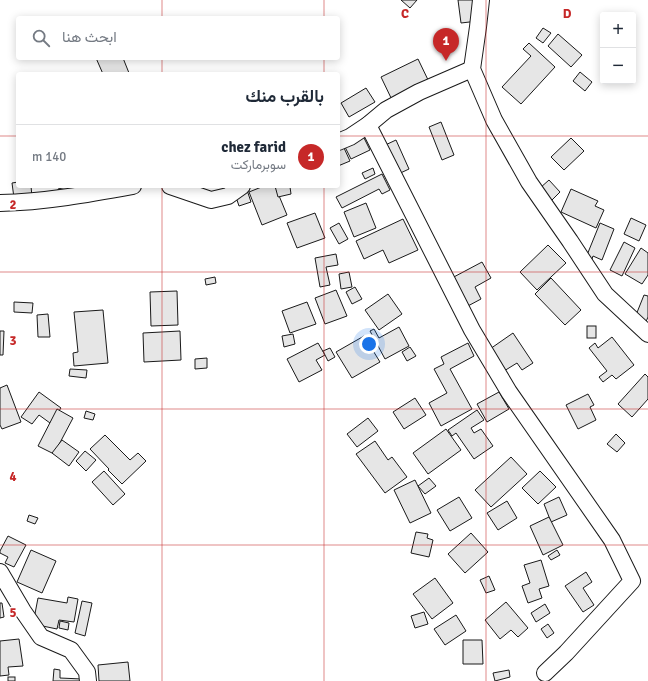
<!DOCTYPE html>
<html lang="ar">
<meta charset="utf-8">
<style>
:root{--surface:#fff;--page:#f6f6f7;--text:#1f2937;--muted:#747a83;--line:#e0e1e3;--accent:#c62828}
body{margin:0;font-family:Signika,Vazirmatn,sans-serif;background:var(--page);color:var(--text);direction:rtl}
.controls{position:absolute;right:12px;top:12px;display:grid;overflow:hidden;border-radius:4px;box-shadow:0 2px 10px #0003}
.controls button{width:36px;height:36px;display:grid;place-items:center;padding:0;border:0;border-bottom:1px solid var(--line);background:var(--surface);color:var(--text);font:20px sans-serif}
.you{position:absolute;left:369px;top:344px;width:14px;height:14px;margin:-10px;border:3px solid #fff;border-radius:50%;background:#1a73e8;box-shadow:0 0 0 6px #1a73e833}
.badge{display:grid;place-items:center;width:26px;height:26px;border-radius:50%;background:var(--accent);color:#fff;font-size:13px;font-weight:700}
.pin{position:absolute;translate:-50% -33px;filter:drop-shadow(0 1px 2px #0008)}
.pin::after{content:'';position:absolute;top:21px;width:14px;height:12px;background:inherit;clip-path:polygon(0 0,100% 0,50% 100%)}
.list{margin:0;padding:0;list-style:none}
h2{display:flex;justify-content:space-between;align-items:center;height:52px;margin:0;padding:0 16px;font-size:17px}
h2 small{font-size:13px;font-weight:400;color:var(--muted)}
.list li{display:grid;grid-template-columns:26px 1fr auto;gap:12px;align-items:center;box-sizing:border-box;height:64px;padding:0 16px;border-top:1px solid var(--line)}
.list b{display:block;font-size:15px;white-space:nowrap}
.list p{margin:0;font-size:13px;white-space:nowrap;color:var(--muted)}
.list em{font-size:13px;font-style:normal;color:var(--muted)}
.icon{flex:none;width:22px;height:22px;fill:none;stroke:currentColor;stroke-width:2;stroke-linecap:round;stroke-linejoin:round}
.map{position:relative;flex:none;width:648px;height:681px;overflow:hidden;direction:ltr}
.search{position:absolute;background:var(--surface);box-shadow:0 2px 10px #0003;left:16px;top:16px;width:324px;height:44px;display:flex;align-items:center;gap:10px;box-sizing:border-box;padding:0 14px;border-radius:4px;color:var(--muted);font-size:15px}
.panel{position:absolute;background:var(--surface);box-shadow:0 2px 10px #0003;left:16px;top:72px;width:324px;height:116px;border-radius:4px;direction:rtl}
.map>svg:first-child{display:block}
.building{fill:#e6e6e6;stroke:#1a1a1a}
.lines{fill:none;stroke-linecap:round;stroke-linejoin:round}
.minor-casing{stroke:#1a1a1a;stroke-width:18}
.minor{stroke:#fff;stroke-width:16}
.grid{fill:none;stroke:#c62828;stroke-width:1;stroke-opacity:0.55}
.grid-label{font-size:13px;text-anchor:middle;font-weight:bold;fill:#c62828;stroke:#fff;stroke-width:3;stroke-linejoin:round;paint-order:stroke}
</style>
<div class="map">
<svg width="648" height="681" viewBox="0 0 648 681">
<rect width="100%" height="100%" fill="#fff"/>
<g class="building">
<path d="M401 0H417L410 8Z"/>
<path d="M458 0H476L478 21 461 23Z"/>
<path d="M543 28 551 33 543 43 536 38Z"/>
<path d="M558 34 582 55 571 67 548 46Z"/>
<path d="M529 43 555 67 521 104 502 87 531 56 523 49Z"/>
<path d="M96 58H123L129 73 126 74H103Z"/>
<path d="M418 59 430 84 393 102 381 77Z"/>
<path d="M580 72 592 82 585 91 573 81Z"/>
<path d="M366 88 375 102 349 117 341 103Z"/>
<path d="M441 122 454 155 442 160 429 127Z"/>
<path d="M363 136 370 150 351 159 344 145Z"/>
<path d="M571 138 584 151 564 170 551 157Z"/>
<path d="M396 140 409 169 394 176 381 147Z"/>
<path d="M344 148 350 161 338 166V150Z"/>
<path d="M373 168 375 174 365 179 362 173Z"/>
<path d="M382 174 390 190 382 194 379 189 342 208 336 197Z"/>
<path d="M549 180 560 192 552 200 540 188Z"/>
<path d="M18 182V186H31L32 197 14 198 12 183Z"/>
<path d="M70 186H78L80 191 59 196 58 189Z"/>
<path d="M264 186H275L287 215 262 225 249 192Z"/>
<path d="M275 186H295L290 187 291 194 278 197Z"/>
<path d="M571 189 598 201 595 206 604 210 596 228 561 212Z"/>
<path d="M247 190 251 202 239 206 235 194Z"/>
<path d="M366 203 376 228 354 237 344 212Z"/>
<path d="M315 213 325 238 297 248 287 223Z"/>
<path d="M631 218 646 225 639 241 624 234Z"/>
<path d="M403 219 418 250 389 263 383 250 364 259 356 241Z"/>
<path d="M339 223 348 239 339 244 330 228Z"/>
<path d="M600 223 614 229 602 260 593 256 591 262 585 260Z"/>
<path d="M624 242 635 248 622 276 610 270Z"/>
<path d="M548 245 566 263 537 290 520 272Z"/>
<path d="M641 248 648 253V275L642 284 625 274Z"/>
<path d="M336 254 338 265 326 267 330 285 320 287 315 258Z"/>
<path d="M482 262 491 278 475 287 481 299 466 307 450 279Z"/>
<path d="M349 272 352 287 341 289 339 274Z"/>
<path d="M215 277 216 283 206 285 205 279Z"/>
<path d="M551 278 581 310 565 325 535 294Z"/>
<path d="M355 287 362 299 352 304 346 292Z"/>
<path d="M336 290 347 316 325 324 315 298Z"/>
<path d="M177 291 178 325 151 326 150 292Z"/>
<path d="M388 294 402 314 379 330 365 310Z"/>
<path d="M644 295 648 296V317L645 324 634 320Z"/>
<path d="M14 302 33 303 32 313 14 312Z"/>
<path d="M307 302 316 324 290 333 282 311Z"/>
<path d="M103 310 108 363 74 366 73 353 78 352 74 312Z"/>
<path d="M48 314 50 337H38L37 315Z"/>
<rect x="587" y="326" width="9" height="12"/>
<path d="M399 327 409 346 385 359 370 331 374 329 379 338Z"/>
<path d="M0 331H4L3 355H0Z"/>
<path d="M180 331 181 360 144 362 143 333Z"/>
<path d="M513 333 533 363 522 370 517 363 504 371 490 349Z"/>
<path d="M293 334 295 344 284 347 282 336Z"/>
<path d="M364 336 380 362 352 378 336 352Z"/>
<path d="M612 337 634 365 616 379 612 375 603 382 599 377 607 371 589 348 595 343 598 348Z"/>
<path d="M318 343 325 355 316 360 322 370 299 382 287 359Z"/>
<path d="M468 343 474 356 450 369 472 409 441 426 429 403 447 393 434 369 444 364 441 357Z"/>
<path d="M410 347 416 356 407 361 402 352Z"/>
<path d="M330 348 335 357 328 361 323 351Z"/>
<path d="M207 358V368L195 369V359Z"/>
<path d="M70 369 87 370 86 378 69 376Z"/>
<path d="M645 374 648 377V399L632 417 618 404Z"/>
<path d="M7 385 21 422 2 429 0 425V388Z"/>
<path d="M39 392 61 408 50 423 39 415 32 424 21 417Z"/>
<path d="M499 392 509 409 487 422 477 404Z"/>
<path d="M588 394 594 405 590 407 596 420 578 429 566 405Z"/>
<path d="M415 398 426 415 404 429 393 412Z"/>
<path d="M57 409 73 418 54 454 38 446Z"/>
<path d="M477 410 484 420 471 428 474 433 481 429 493 446 474 459 456 433 452 436 448 430Z"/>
<path d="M86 411 95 414 93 420 84 418Z"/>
<path d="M368 418 378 431 357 447 347 434Z"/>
<path d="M446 429 461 450 428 474 413 453Z"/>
<path d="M616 434 625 443 617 452 607 444Z"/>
<path d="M105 435 130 460 138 453 146 461 122 484 108 470 109 469 90 449Z"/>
<path d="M62 440 79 452 69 466 52 453Z"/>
<path d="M375 441 388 460 392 457 407 477 385 493 356 454Z"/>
<path d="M85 451 96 460 86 471 76 461Z"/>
<path d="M511 457 527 474 491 507 475 490Z"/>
<path d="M104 471 125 494 113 505 92 482Z"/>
<path d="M540 471 556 487 538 504 522 488Z"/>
<path d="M429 478 436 486 425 494 418 486Z"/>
<path d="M415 480 431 513 410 523 394 490Z"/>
<path d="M459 497 472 518 450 531 437 510Z"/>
<path d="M559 497 567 515 551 522 544 504Z"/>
<path d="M507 501 517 518 498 530 487 513Z"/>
<path d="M29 515 38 518 35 524 27 521Z"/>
<path d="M549 517 563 545 543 555 530 526Z"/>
<path d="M416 532 428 534 427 538 433 540 429 557 411 553Z"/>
<path d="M471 533 488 552 465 573 448 554Z"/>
<path d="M8 536 26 545 14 567 5 563 8 557 0 553V551Z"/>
<path d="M31 550 56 561 42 593 17 582Z"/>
<path d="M557 550 560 555 551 560 548 556Z"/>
<path d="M541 560 549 586 539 589 542 598 528 603 522 586 530 583 524 565Z"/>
<path d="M586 572 592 582 583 588 594 605 583 612 565 586Z"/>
<path d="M489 576 495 590 486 593 480 580Z"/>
<path d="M435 578 453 603 432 619 413 594Z"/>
<path d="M68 597 78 599 74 622 59 620 57 629 33 624 38 598 67 603Z"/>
<path d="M82 601 92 603 85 636 75 633Z"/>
<path d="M506 602 528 628 518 637 511 630 500 639 485 620Z"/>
<path d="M0 603H2L4 617 0 618Z"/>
<path d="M545 604 550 613 536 622 531 613Z"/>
<path d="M424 612 428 624 415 628 411 616Z"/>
<path d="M456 615 466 631 445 645 434 629Z"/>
<path d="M60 621 69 623 68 630 59 628Z"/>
<path d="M548 624 554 633 547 638 541 629Z"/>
<path d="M19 639 23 666 8 667 9 675 0 676V641Z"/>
<path d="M463 640H482L483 664H463Z"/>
<path d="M128 662 130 681H99L98 665Z"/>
<path d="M54 669 60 670V678L82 679V681H53Z"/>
<path d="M509 670 510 677 495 681 493 673Z"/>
<rect x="8" y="677" width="7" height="4"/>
</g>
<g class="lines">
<defs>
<g id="minor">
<path d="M481 0 478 27 472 69 494 120 529 182 570 241 605 294 648 334"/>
<path d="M368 125 472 330 509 392 612 540 632 581 566 653 545 673"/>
<path d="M338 142 350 137 368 125 386 110 419 92 472 69"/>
<path d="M170 186 211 200 228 196 242 186"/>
<path d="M0 203C45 202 89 194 133 186"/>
<path d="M0 572 23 611 41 637 71 650 87 672 88 681"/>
</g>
</defs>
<use href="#minor" class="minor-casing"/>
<use href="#minor" class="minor"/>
</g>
<path class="grid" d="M162 0V18M324 0V18M486 0V681M162 58V74M324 58V74M0 136H18M338 136H648M162 186V681M324 186V681M0 272H648M0 409H648M0 545H648"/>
<g class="grid-label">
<text x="405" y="18">C</text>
<text x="567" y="18">D</text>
<text x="13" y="209">2</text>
<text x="13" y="345">3</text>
<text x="13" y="481">4</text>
<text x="13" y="617">5</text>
</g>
</svg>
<div class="controls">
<button>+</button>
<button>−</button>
</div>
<div class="you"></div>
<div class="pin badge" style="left:446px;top:61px">1</div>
<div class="search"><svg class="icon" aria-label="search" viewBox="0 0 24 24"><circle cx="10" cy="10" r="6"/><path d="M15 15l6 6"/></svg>ابحث هنا</div>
<section class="panel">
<h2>بالقرب منك<small></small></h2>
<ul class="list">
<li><span class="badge">1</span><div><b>chez farid</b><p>سوبرماركت</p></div><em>140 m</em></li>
</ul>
</section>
</div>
